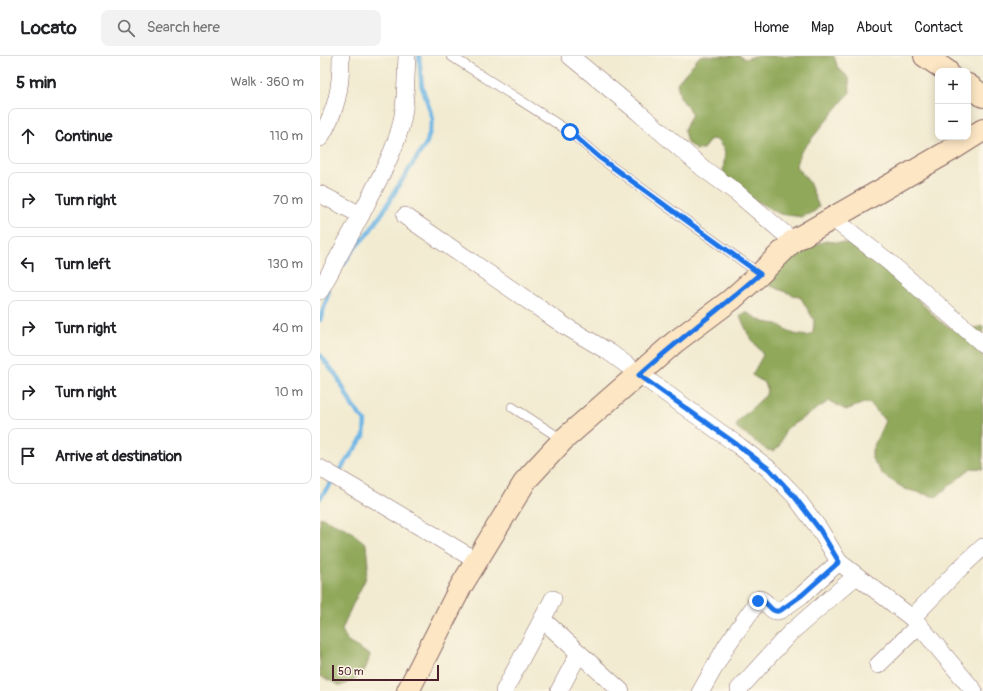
<!DOCTYPE html>
<meta charset="utf-8">
<style>
:root{--surface:#fff;--page:#f2f2f2;--text:#202124;--muted:#757577;--line:#e0e0e0}
body{margin:0;font-family:Pangolin,sans-serif;background:var(--page);color:var(--text)}
.controls{position:absolute;right:12px;top:12px;display:grid;overflow:hidden;border-radius:8px;box-shadow:0 2px 10px #0003}
.controls button{width:36px;height:36px;display:grid;place-items:center;padding:0;border:0;border-bottom:1px solid var(--line);background:var(--surface);color:var(--text);font:20px sans-serif}
.scale{position:absolute;left:12px;bottom:10px;width:107px;box-sizing:border-box;padding-left:4px;border:2px solid #4a1f2b;border-top:0;font-size:11px;line-height:14px;white-space:nowrap;color:#4a1f2b;-webkit-text-stroke:3px #fcf5e5;paint-order:stroke}
.stop{position:absolute;width:12px;height:12px;margin:-9px;border:3px solid #1a73e8;border-radius:50%;background:#fff}
.stop.end{background:#1a73e8;border-color:#fff;box-shadow:0 1px 4px #0008}
.list{margin:0;padding:0;list-style:none}
h2{display:flex;justify-content:space-between;align-items:center;height:52px;margin:0;padding:0 16px;font-size:17px}
h2 small{font-size:13px;font-weight:400;color:var(--muted)}
.list li{display:grid;grid-template-columns:26px 1fr auto;gap:12px;align-items:center;box-sizing:border-box;height:56px;margin:0 8px 8px;padding:0 8px;border:1px solid var(--line);border-radius:8px}
.list b{display:block;font-size:15px;white-space:nowrap}
.list em{font-size:13px;font-style:normal;color:var(--muted)}
.icon{flex:none;width:22px;height:22px;fill:none;stroke:currentColor;stroke-width:2;stroke-linecap:round;stroke-linejoin:round}
.map{position:relative;flex:none;width:663px;height:635px;overflow:hidden}
header{display:flex;align-items:center;gap:24px;box-sizing:border-box;height:56px;padding:0 20px;background:var(--surface);border-bottom:1px solid var(--line)}
header strong{font-size:19px}
nav{display:flex;gap:22px;margin-inline-start:auto;font-size:14px}
.search{width:280px;height:36px;background:var(--page);display:flex;align-items:center;gap:10px;box-sizing:border-box;padding:0 14px;border-radius:8px;color:var(--muted);font-size:15px}
main{display:flex}
aside{flex:1;background:var(--surface)}
.map>svg:first-child{display:block}
.forest{fill:#90a85a;stroke:#6d6442}
.lines{fill:none;stroke-linecap:round;stroke-linejoin:round}
.stream{stroke:#6eb6e5;stroke-width:4.5}
.lane-casing{stroke:#856665;stroke-width:10}
.street-casing{stroke:#856665;stroke-width:18}
.secondary-casing{stroke:#856665;stroke-width:24}
.lane{stroke:#fff;stroke-width:9}
.street{stroke:#fff;stroke-width:17}
.secondary{stroke:#fce6c4;stroke-width:22}
.route{stroke:#1a73e8;stroke-width:5}
</style>
<header>
<strong>Locato</strong>
<div class="search"><svg class="icon" aria-label="search" viewBox="0 0 24 24"><circle cx="10" cy="10" r="6"/><path d="M15 15l6 6"/></svg>Search here</div>
<nav><a>Home</a><a>Map</a><a>About</a><a>Contact</a></nav>
</header>
<main>
<aside>
<h2>5 min<small>Walk · 360 m</small></h2>
<ul class="list">
<li><svg class="icon" aria-label="ahead" viewBox="0 0 24 24"><path d="M12 20V5M6 11l6-6 6 6"/></svg><div><b>Continue</b></div><em>110 m</em></li>
<li><svg class="icon" aria-label="right" viewBox="0 0 24 24"><path d="M7 20v-9h11M14 6l5 5-5 5"/></svg><div><b>Turn right</b></div><em>70 m</em></li>
<li><svg class="icon" aria-label="left" viewBox="0 0 24 24"><path d="M17 20v-9H6M10 6l-5 5 5 5"/></svg><div><b>Turn left</b></div><em>130 m</em></li>
<li><svg class="icon" aria-label="right" viewBox="0 0 24 24"><path d="M7 20v-9h11M14 6l5 5-5 5"/></svg><div><b>Turn right</b></div><em>40 m</em></li>
<li><svg class="icon" aria-label="right" viewBox="0 0 24 24"><path d="M7 20v-9h11M14 6l5 5-5 5"/></svg><div><b>Turn right</b></div><em>10 m</em></li>
<li><svg class="icon" aria-label="arrive" viewBox="0 0 24 24"><path d="M6 21V4h12l-3 4 3 4H6"/></svg><div><b>Arrive at destination</b></div></li>
</ul>
</aside>
<div class="map">
<svg width="663" height="635" viewBox="0 0 663 635">
<rect width="100%" height="100%" fill="#fcf5e5"/>
<filter id="ink" filterUnits="userSpaceOnUse"><feTurbulence type="fractalNoise" baseFrequency=".025" numOctaves="2"/><feDisplacementMap in="SourceGraphic" scale="8" xChannelSelector="R" yChannelSelector="G"/><feConvolveMatrix kernelMatrix="1 2 1 2 8 2 1 2 1" color-interpolation-filters="sRGB"/></filter>
<filter id="wash" filterUnits="userSpaceOnUse"><feTurbulence type="fractalNoise" baseFrequency=".012" numOctaves="4" result="noise"/><feDisplacementMap in="SourceGraphic" scale="16" xChannelSelector="R" yChannelSelector="G"/><feGaussianBlur stdDeviation="0.9" result="paint"/><feColorMatrix in="noise" values="0 0 0 0 0 0 0 0 0 0 0 0 0 0 0 0 0 1.4 0 .05"/><feComposite in="paint" operator="in"/></filter>
<g filter="url(#wash)">
<rect width="100%" height="100%" fill="#f2ebd1"/>
<g class="forest">
<path d="M380 0H420L425 3 435 0H514L518 12 529 22 530 36 480 97 476 110 489 126 499 151 495 155 482 161 460 158 421 137 403 116 405 95 397 84 391 83 383 93 377 94 367 87 364 74 372 58 360 41 357 27Z"/>
<path d="M506 185 532 188 583 228 619 265 639 276 663 270V413L651 412 616 441 585 433 563 419 552 403V394L565 365 551 348 544 347 526 354 509 345 466 373 459 391 453 395 447 394 416 371 418 365 446 339 447 332 443 326 432 319 443 299 428 278 420 260 425 256 444 266 457 268 474 278 488 280 493 277 494 264 481 242 451 230 448 227 469 202 486 191Z"/>
<path d="M0 461 29 474 46 488 48 510 45 524 32 550 22 574 28 586 50 599C44 621 40 621 21 630L0 620Z"/>
</g>
<g class="lines">
<g class="stream">
<path d="M24 208 32 195 49 176 63 156 77 132 107 86 113 63 102 31 99 0"/>
<path d="M0 264 9 235"/>
<path d="M0 299 17 320 33 351 45 365 44 380 17 418"/>
<path d="M0 442 13 424"/>
</g>
</g>
</g>
<g filter="url(#ink)">
<g class="lines">
<defs>
<g id="lane">
<path d="M131 0 250 76 280 102 440 218"/>
<path d="M192 351 243 384"/>
</g>
<g id="street">
<path d="M250 0 318 56 384 113 416 136 473 185"/>
<path d="M0 82C17 53 21 33 21 0"/>
<path d="M0 138 41 159C57 125 80 90 84 52 86 35 86 17 87 0"/>
<path d="M85 160 245 270 289 296 419 390 449 413 474 439 500 474 519 506 592 562 599 569 654 635"/>
<path d="M512 162 569 206 663 288"/>
<path d="M0 235 41 159"/>
<path d="M0 412 62 448 157 505"/>
<path d="M592 562 637 515 663 491"/>
<path d="M222 563 259 597"/>
<path d="M558 609 599 569"/>
<path d="M419 633 470 577 536 520"/>
<path d="M184 635 233 543"/>
<path d="M239 635 259 597 301 635"/>
<path d="M381 635 407 589 438 545 440 543C449 546 451 559 461 554L482 539 519 506"/>
</g>
<g id="secondary">
<path d="M605 0 627 15"/>
<path d="M648 29 663 40"/>
<path d="M88 635 140 532 206 424 243 384 355 286 411 244 440 218 473 185 631 94 663 74"/>
</g>
</defs>
<use href="#lane" class="lane-casing"/>
<use href="#street" class="street-casing"/>
<use href="#secondary" class="secondary-casing"/>
<use href="#lane" class="lane"/>
<use href="#street" class="street"/>
<use href="#secondary" class="secondary"/>
</g>
</g>
<g class="lines" filter="url(#ink)">
<path class="route" d="M250 76 280 102 440 218C400 253 358 284 319 319L419 390 449 413 474 440 500 474 519 506 482 539 461 554C451 559 449 546 440 543L438 545"/>
</g>
</svg>
<div class="controls">
<button>+</button>
<button>−</button>
</div>
<div class="scale">50 m</div>
<div class="stop" style="left:250px;top:76px"></div>
<div class="stop end" style="left:438px;top:545px"></div>
</div>
</main>
